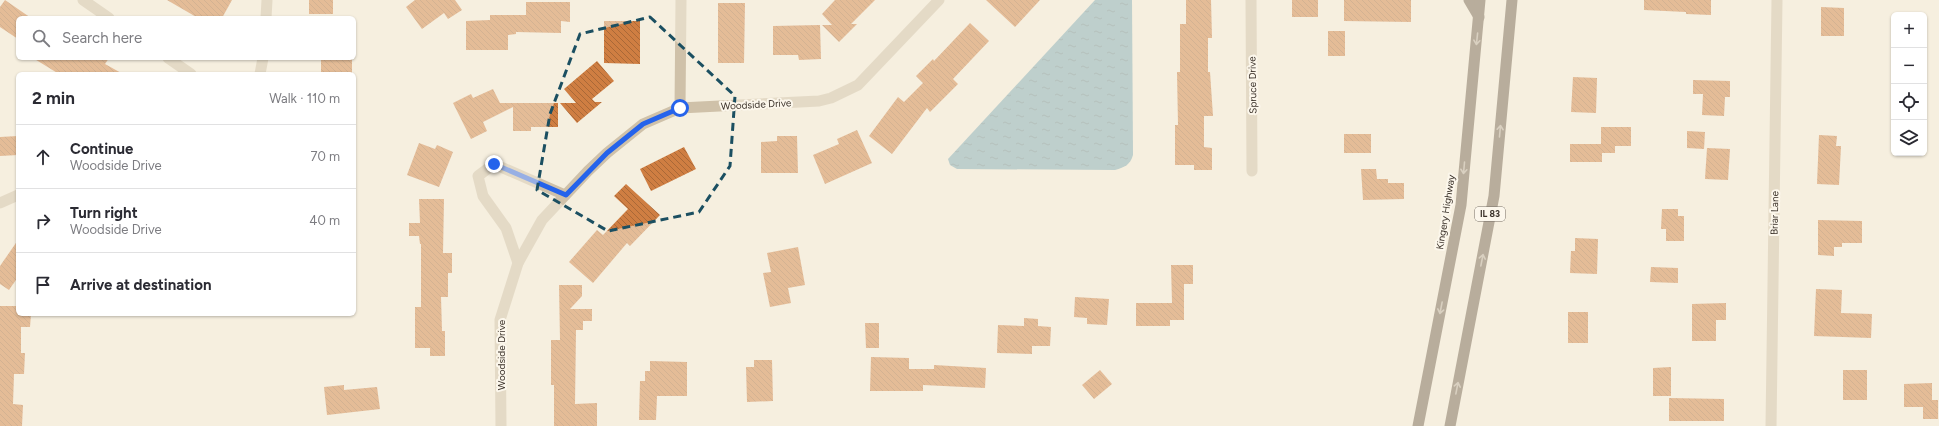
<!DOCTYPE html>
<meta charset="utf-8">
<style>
:root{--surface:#fff;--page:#f7f7f7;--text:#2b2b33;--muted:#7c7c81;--line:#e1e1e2}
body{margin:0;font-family:Figtree,sans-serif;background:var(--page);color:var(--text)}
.controls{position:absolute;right:12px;top:12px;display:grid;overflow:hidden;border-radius:6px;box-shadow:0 1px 3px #0004}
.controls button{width:36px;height:36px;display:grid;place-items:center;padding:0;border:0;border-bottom:1px solid var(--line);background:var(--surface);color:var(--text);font:20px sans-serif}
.stop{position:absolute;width:12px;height:12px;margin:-9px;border:3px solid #2563eb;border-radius:50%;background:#fff}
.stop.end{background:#2563eb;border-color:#fff;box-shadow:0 1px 4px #0008}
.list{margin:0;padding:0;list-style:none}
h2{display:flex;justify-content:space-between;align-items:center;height:52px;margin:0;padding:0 16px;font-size:17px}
h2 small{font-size:13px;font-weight:400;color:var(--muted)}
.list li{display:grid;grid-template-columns:26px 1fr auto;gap:12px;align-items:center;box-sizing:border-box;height:64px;padding:0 16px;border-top:1px solid var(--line)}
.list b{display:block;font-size:15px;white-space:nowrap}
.list p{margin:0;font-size:13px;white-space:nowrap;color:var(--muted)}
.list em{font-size:13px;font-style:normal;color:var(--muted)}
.icon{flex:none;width:22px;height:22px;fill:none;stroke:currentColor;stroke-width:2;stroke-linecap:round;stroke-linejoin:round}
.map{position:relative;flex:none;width:1939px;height:426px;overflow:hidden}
.search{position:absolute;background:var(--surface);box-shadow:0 1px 3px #0004;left:16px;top:16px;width:340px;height:44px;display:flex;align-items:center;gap:10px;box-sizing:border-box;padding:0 14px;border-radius:6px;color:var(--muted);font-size:15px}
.panel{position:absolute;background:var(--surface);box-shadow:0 1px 3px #0004;left:16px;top:72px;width:340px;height:244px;border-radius:6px}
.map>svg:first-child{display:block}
.water{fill:url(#water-ripples)}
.building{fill:url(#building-back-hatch)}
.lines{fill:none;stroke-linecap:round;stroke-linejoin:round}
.minor{stroke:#cfc1a9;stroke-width:11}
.trunk{stroke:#6e5e4c;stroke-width:11}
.oneway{stroke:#b5aa9c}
.route{stroke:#2563eb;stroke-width:5}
.marked{fill:none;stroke:#1b4f61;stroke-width:3;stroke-dasharray:8 5;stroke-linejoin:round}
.labels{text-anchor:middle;stroke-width:4;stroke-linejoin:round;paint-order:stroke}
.shield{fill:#fcf7ec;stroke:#756d64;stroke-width:1}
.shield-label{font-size:9px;font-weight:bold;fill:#3b322a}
.street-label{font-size:10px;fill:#3b322a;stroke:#fcf7ec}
</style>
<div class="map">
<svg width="1939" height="426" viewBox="0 0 1939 426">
<defs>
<pattern id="water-ripples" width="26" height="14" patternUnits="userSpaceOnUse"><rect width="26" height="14" fill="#7ba8b5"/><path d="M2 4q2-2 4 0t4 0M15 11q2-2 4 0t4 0" fill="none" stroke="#668993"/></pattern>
<pattern id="building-back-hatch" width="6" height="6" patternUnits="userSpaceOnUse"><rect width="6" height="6" fill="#cf7e42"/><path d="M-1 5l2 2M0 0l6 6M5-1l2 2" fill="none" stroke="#a96837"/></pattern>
</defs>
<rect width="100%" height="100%" fill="#f5efdf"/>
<path class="water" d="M1095 0H1132L1133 155C1130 165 1125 167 1115 170L957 169 950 165 948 159Z"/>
<g class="building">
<path d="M5 0 31 18H18V39L0 27V7Z"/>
<path d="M167 0H232L222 18H198Z"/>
<rect x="309" y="0" width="24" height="14"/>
<path d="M415 0H455L462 10 448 19 444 13 422 29 406 7Z"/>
<path d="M835 0H875L851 24H857L839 42 822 25H832L822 14Z"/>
<path d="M986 0H1040L1015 27Z"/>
<path d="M1186 0H1211L1212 38H1208V72H1210L1213 116H1204V147L1212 148V170H1194V165H1175V125H1178L1177 72H1180V24H1186Z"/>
<rect x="1292" y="0" width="26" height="17"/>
<path d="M1344 0H1411V22L1344 21Z"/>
<path d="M1644 0H1711V15L1686 14V12L1644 10Z"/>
<path d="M526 2H570V22L561 21V33L516 32V34L508 35V50H466V21L490 20V15H526Z"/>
<path d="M718 3H745L744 63H718Z"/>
<path d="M1821 7 1844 8V36H1821Z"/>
<path d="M604 21H640V64L604 63Z"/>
<path d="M970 23 989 41 953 79 958 84 930 112 927 108 892 154 869 136 898 97 904 102 923 83 916 76 933 59 934 61Z"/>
<path d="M820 25 821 59 799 60 798 55H773V26Z"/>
<rect x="1328" y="31" width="17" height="25"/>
<path d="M33 58H109L105 64 123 74H59Z"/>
<rect x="321" y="58" width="31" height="15"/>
<path d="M597 61 614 81 592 99 595 102H602L577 123 560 103H576L564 89Z"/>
<path d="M1573 77 1597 78 1596 113 1571 112Z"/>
<path d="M1693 80 1730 81V97H1725L1724 116 1702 115 1703 94H1693Z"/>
<path d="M493 89 500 103H558V127H531V131H513V107L483 122 487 131 471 139 453 103 471 94 473 98Z"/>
<path d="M1601 127H1631V146H1615V153H1602V162H1570V144H1601Z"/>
<path d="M857 130 872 163 825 184 813 155 839 144 837 139Z"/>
<path d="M1687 131 1705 132 1704 149 1687 148Z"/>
<rect x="1344" y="134" width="27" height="19"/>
<path d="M1819 135 1837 136 1836 146H1841L1839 185 1817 184Z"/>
<path d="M18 136V155L0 156V137Z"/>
<path d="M777 136H797L798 173H761V142L777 141Z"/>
<path d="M419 143 435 149 437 145 453 152 439 187 407 175Z"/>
<path d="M684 147 696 169 651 191 640 169Z"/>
<path d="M1707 148 1730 149 1728 180 1705 179Z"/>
<path d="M1361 169H1376L1377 179H1388V183H1404V199L1363 200Z"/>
<path d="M626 184 660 215 630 246 627 243 593 283 569 262 597 230 603 235 628 209 614 196Z"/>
<path d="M419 199H444L443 253H452V273H448V297H441L442 331H445V356H430V348H415V307H421V244H420L419 236H409V223H420Z"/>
<path d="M1662 209H1678V216H1684V241H1666V229H1661Z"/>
<path d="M1818 220 1862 221V243H1842V247H1834V256L1818 255Z"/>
<path d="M1575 238 1598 239 1597 274 1570 273 1571 251H1575Z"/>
<path d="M18 240V277L9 290 0 284V266Z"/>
<path d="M798 247 805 285 788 288 791 303 770 307 763 273 771 272 767 253Z"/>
<path d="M1171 265H1193V284H1184V320H1170V326H1136V303H1172Z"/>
<path d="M1651 267 1678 268V283L1650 282Z"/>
<path d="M559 285H582V296L570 309H592V321H583V330H576L575 404 597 403V426H554V385H551V340H560Z"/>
<path d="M1816 289 1842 290 1841 313 1872 314 1871 338 1814 336Z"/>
<path d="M1075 297 1109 299 1107 325 1087 324V318L1074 317Z"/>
<path d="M1726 303V320H1716V341H1692V304Z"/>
<path d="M0 306H18V314H31L30 327H21V353H25L24 374H14L13 404 23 405 22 426H0Z"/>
<rect x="1568" y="312" width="20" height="31"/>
<path d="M1024 318 1038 319V326L1051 327 1050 346H1032V354L997 353 998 325 1024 326Z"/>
<path d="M865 323H879V348H866Z"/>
<path d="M871 357 909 358V369H934V365L986 368 985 388 923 385V391H870Z"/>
<path d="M754 360H772L773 401 747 402 746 367H754Z"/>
<path d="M650 361 687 362V396H657L656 420H639L640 381H645V371H650Z"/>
<path d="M1671 367V396H1653V368Z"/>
<path d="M1100 370 1112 384 1094 399 1082 385Z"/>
<rect x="1843" y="370" width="24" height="30"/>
<path d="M1932 383V400H1938V419H1923V407H1904V384Z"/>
<path d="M344 385V390L377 387 380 409 327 415 324 387Z"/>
<path d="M1669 398 1724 399V421H1669Z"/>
</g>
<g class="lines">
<g class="minor">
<path d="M83 0 109 18"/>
<path d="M1251 0 1252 171"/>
<path d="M266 18 267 0"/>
<path d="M168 58 191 74"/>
<path d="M260 74 263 58"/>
<path d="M680 108 681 0"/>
<path d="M0 203 18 195"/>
<path d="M518 263 506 228 483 196 478 176 494 164 565 195"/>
<path d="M501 426 500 320 518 263 542 220 588 171 607 153 643 124 680 108 819 101 831 98 858 85 939 0"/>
<path d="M1771 426 1777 0"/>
</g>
<g class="trunk">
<path d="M1469 0 1479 17"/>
<path d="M1418 426 1461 205 1480 0"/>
<path d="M1450 426 1494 196 1512 0"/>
</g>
</g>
<defs><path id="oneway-shaft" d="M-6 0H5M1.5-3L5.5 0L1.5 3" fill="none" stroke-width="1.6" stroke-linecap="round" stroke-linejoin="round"/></defs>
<g class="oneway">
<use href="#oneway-shaft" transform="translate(1477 39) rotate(96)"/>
<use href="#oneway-shaft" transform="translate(1500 131) rotate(-85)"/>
<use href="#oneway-shaft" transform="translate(1464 168) rotate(95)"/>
<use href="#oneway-shaft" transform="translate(1482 260) rotate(-79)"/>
<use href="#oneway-shaft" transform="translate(1441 308) rotate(101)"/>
<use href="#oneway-shaft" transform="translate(1457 388) rotate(-79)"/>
</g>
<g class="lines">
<path class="route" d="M494 164 566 195 607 153 643 124 680 108"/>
</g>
<path d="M0 0H1939V426H0ZM650 17 735 96 730 166 699 212 608 231 537 190 550 114 580 34Z" fill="#f5efdf" fill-opacity=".55" fill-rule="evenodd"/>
<path class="marked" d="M650 17 735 96 730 166 699 212 608 231 537 190 550 114 580 34Z"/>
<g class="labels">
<rect class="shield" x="1475" y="207" width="30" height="14" rx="3"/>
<g class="shield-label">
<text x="1490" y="217">IL 83</text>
</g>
<g class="street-label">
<text transform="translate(1252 85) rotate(-91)" y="4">Spruce Drive</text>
<text transform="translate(756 104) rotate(-3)" y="4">Woodside Drive</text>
<text transform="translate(1445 212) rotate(-81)" y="4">Kingery Highway</text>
<text transform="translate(1774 213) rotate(-89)" y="4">Briar Lane</text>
<text transform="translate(501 355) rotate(-90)" y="4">Woodside Drive</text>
</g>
</g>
</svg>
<div class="controls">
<button>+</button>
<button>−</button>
<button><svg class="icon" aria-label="locate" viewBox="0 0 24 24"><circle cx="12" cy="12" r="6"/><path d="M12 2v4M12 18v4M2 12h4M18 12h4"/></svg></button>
<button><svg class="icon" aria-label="layers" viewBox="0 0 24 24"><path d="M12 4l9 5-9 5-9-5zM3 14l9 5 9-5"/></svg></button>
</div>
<div class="stop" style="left:680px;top:108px"></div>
<div class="stop end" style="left:494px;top:164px"></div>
<div class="search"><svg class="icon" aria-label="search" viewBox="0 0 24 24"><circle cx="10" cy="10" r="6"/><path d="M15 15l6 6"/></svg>Search here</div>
<section class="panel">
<h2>2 min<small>Walk · 110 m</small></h2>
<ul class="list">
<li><svg class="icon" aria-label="ahead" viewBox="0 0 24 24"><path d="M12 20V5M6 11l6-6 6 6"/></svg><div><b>Continue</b><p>Woodside Drive</p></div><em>70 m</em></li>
<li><svg class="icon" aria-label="right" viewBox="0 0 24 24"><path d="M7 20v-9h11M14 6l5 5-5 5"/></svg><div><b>Turn right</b><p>Woodside Drive</p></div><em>40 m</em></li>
<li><svg class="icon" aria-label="arrive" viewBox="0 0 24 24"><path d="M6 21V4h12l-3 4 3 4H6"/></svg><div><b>Arrive at destination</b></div></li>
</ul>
</section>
</div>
